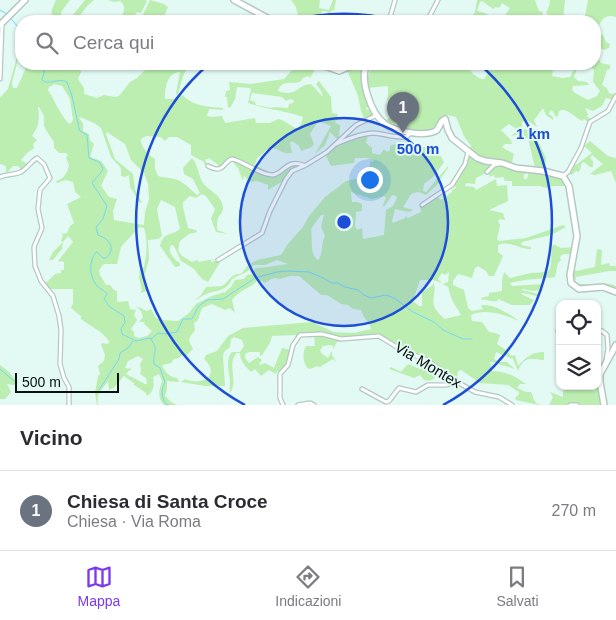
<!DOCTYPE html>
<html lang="it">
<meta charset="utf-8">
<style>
:root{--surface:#fff;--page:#f7f7f7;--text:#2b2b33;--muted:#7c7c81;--line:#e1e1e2;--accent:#7c3aed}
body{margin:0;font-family:Arial,sans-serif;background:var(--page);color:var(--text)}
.controls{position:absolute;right:15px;bottom:15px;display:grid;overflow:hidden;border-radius:10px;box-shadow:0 1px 4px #0004}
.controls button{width:45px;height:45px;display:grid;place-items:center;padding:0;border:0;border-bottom:1px solid var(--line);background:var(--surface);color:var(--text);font:25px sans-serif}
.scale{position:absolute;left:15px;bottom:12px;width:104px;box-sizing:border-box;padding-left:5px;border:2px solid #09100f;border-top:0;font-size:14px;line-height:18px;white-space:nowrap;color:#09100f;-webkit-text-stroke:4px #e3f9f3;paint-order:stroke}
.you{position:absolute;left:369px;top:179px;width:18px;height:18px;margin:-12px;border:4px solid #fff;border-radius:50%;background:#1a73e8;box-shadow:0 0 0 8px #1a73e833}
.badge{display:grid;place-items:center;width:32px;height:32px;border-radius:50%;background:var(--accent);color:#fff;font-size:16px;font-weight:700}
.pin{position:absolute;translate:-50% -41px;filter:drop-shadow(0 1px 2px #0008)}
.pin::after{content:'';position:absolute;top:26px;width:18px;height:15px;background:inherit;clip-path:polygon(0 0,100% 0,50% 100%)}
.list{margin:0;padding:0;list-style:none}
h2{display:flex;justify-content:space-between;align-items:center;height:65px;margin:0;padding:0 20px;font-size:21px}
h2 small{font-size:16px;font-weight:400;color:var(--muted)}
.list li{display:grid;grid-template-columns:32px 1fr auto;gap:15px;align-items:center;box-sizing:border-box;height:80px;padding:0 20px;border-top:1px solid var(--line)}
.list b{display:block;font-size:19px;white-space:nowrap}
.list p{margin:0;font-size:16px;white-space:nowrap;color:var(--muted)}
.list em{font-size:16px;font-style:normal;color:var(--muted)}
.icon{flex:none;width:28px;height:28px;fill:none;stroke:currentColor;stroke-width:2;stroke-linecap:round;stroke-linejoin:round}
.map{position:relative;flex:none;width:616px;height:405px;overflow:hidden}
.search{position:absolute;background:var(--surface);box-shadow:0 1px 4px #0004;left:15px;right:15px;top:15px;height:55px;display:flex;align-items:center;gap:12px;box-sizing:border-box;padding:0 18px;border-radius:20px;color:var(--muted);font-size:19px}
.sheet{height:145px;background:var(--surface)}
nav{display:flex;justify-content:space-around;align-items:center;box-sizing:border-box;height:70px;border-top:1px solid var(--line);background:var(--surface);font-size:14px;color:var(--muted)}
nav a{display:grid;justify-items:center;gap:2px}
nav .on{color:var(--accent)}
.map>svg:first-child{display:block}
.green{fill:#bceeb1;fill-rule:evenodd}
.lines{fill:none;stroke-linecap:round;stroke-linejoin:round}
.stream{stroke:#75d8f4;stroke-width:1}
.minor-casing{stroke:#b4c9c4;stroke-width:5.5}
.major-casing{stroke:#b4c9c4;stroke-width:8}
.minor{stroke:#fff;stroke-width:3}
.major{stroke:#fff;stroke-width:5}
.ring{fill:none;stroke:#1d4ed8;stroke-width:2.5}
.labels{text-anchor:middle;stroke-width:4;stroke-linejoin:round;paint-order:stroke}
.street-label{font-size:15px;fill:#09100f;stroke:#e3f9f3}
.centre{fill:#1d4ed8;stroke:#e3f9f3;stroke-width:2.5}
.ring-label{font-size:15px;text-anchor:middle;font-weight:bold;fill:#1d4ed8;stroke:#e3f9f3;stroke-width:4;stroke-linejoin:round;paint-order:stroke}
</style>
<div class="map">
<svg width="616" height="405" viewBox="0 0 616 405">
<rect width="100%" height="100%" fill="#e3f9f3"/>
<g class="green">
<path d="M56 0H70L61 12 62 18 64 19 72 16 85 0H94L87 6 76 21H49L51 20 52 9Z"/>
<path d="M108 0H145L147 1 141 13 137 12 131 21H118C123 15 128 7 120 1L114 2Z"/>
<path d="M150 0 164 4 168 7 162 21H140Z"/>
<path d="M291 0H320L319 8 329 10 333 0H336L334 11 332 10 330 14 326 11H322L320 16H325L330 20 335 16 342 21H299L296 7Z"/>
<path d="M477 0H535L539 11 543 12 542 17 555 21V19L546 13 549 6 550 0H565L563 21H501L510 8 502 3 499 8 496 7 493 9 482 1 480 2 477 11C484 12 492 15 493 21L477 17 476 18 479 21H469L475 12Z"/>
<path d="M588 0H616V17C604 13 600 22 596 31L597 34 603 35 606 42 610 44 609 48 604 50 598 47 595 49V21H584Z"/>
<path d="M595 52 601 63 610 65V69L607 70 602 85 607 88 609 93 616 95 614 100 606 98 602 106 593 111 585 108 588 114 587 117 592 119 588 122 584 119 582 121C575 117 570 111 563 110L559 111 558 116 556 117 552 110 550 111 549 114 553 117V120L546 115 543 108 534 120 537 127 528 121 522 122V129L529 130 533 134 540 145 546 158 545 170 485 160 469 152 471 146 464 136 456 117 447 115 441 117C431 138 413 133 396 124 391 122 389 123 384 122L393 115 387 99 388 97V86L366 88 364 75H369L371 64H416V68L421 70 428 68 431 64H466L473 74 481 79H484L488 73 487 70 482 69 480 64H488V65L484 64 483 66 494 71 497 69H505L506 65 502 64H554L552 76 562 78 570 77 577 64H579L574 77 578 81 587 82 589 85 573 86 572 90 575 93 588 100 597 96 600 91 593 82 594 70 588 64H595ZM509 124 518 130 511 136 520 134 523 138H528L535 168 514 165 512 162 514 154 502 147 505 144H512L511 140 501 130Z"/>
<path d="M17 57 18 59 12 83 13 88H17L25 70 26 64H80L81 72 78 79 84 88V94L97 98 104 95 115 97 119 96 130 82 137 78 144 71 151 68 155 64H193C181 71 182 85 177 96L176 93 180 72C167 73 165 87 165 99H174L183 95C192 106 209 107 223 108V110L209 109 207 116 212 117 222 116 225 123 255 118 256 123H270L278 119 282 120 297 129 301 124 303 117C284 110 265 109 248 103L251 90 250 88 237 87 235 99 230 108 228 107 227 97H225L226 91 230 90 229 82 251 84 284 79 292 70 291 64 312 66 318 64 310 78 308 76 303 78 300 82C291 84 281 80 278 91 298 98 297 84 311 84L323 97 321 91 316 84 319 81 331 97 332 113 337 114 338 117 335 123 340 125 339 139 338 140 330 132 325 145 315 154 331 126 318 121 310 134 314 144 312 147 301 151 299 146 292 141 290 143 292 153C283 155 278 148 271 148 266 149 261 156 257 158L255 165 269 172H279C264 177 246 164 233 159L220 168 217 164 209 158 205 160 208 166 204 164V162L191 155V145L177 137H169L165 141 161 137 146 136 141 139C140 146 149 156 155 159V169L158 176C163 178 168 177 174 179 182 180 191 190 197 195L200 193 193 179 184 174 183 168 192 158C198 164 198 175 203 183 210 192 221 194 223 207 223 213 221 213 218 218 217 221 217 226 217 230L228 234 216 232 211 219 215 209 206 196 202 194 196 198 190 196 183 202V207L188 228 196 230 197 232 189 234 180 241 178 250 181 255 192 262 197 260 199 262 219 258 234 249 219 259 211 260V262L222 259 208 282 202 279 194 269 181 261 174 246 171 245C167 252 174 260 180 263V266L175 267 160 246C163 232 171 236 180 229L175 207 161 200 157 209 162 236 158 239 148 240 149 259 144 277 147 291 140 293 142 290 139 278 140 269H143C147 258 148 240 144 228L139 227 121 247 117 264H104L99 270 100 275 106 285H110L114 290 117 291V302L128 301 130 309 136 310 134 315 137 320 131 329 134 332V336L139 338 147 336 152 331 144 324 145 322H139L143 317 141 311 136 306 147 311 151 309 156 318 161 320 178 321 189 313 196 304 212 296 225 292 231 287 235 280 244 279 247 275 253 274 255 268C267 268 276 265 288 264L277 260 265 265H254C248 273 241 274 232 279 227 290 220 290 209 293 204 294 200 298 194 301L201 295 206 287 222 286C230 281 231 273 241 274L249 264 257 260 281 255 287 245 303 227 309 216 325 197 346 181 365 177V170L370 166V161L372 162 374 160 367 158H355L354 163 331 166 325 154C338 144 351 139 368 135L366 143 372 148V153L380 155 384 149 387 152 390 150V146C403 139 420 151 435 146L440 150V155L444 162 434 176 424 184 423 191 426 192 448 166V168L439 181 440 182 426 195 418 192 411 194 403 207 413 210 409 212 395 209 392 221 393 223 405 218V216L408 218 421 212 420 207 437 196 441 200 452 192V190L456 188 454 184 469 154 497 164 484 172V174L476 178 475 184 466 183 465 186 474 187 476 190 496 179 497 186 507 185 508 201 489 210 503 213 505 220 500 219 498 221 500 225 497 239 499 241 526 238 563 225 566 227 551 235 522 242 521 245 531 247V249C519 249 510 240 498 245V252L503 256 494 276H489L486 271 478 266 475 268 472 278 458 274 453 281V285L464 290 468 308 472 311 483 309 481 306 482 305C495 304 509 314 519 321 506 315 485 308 471 315L472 321 482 322 489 332 495 333 500 335 497 344 506 350 511 356 515 355 518 366C526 357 532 352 544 352V360C530 359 524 356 518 371L513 359 496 352 494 359 501 362H507L515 369 492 362H490L492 371C506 371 516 377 526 384H520L517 388 526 392H531L534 400 537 404 539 403V405L516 400 515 398 519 394V392L508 385 480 383 461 370 458 371 457 377 476 391 458 381 427 360 402 350 380 335 343 338 323 334 298 336 292 345 296 335 272 336 270 343 262 355 260 356V352H249L245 354V358L249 363 258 357 262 360 259 364 260 365 265 363 274 368 282 348 291 350 287 365 280 372 277 371 276 374 269 370 261 376 255 369 251 372C245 366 240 361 240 353H237C226 363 239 382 230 393 229 389 230 385 230 381 229 371 225 360 232 352H240L244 346 242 340 234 337 231 339 230 347 224 352 223 356 225 386H205L181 382 185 379C201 386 222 376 204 359L206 355 217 351 228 336 243 328 312 322 334 332 354 333 371 329C369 321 364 320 361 310L353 309 348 305 341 304 327 295H321L299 276H290L280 279 274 278 264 283 262 281H257C249 289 239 290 232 300L235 313 230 308 225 310 212 304 202 308 198 320 194 323 195 330 190 337 189 341 193 349 186 356 182 355 179 358 174 359 171 363 162 365C165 372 169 377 177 378L179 382 167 381V390L165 396 171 402 177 405H164C157 397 159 390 162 381L159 374 153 377C154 385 155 390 147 396L146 393 133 384H135L124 376 126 374 145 384H147L146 378 140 374 141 370 140 364 143 359 138 356 128 361 125 368 132 369C122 374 119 387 109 390L108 381C102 391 96 392 98 405H97L95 393 98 376 100 374 98 366 104 361 105 355 101 345 102 343 108 344 109 341C101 330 91 327 81 319V316L71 308 73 303V289H50L53 294 42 281 47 282 55 274 61 273V270H64V262L58 261 73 242 68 236 63 242 62 249 53 260H49L53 252 63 242 61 241 63 236 62 234 67 233 70 226 74 223 67 204 81 197 75 192 73 182 65 180 57 183 56 181C64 179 68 172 69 165L66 158 68 155 66 153H59L54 148V142L46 130 44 125V116L39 107H38C40 120 39 126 32 136L37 140 33 144 34 148 27 153 21 160 29 165 22 170 18 166H13L6 174V166L0 164V98L8 89ZM55 84 62 86 70 99 73 120 70 124C62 119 54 99 48 90L49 87ZM252 93 282 97 286 101 291 99 294 101 293 103 289 104 288 108 276 107 271 108 256 105 255 102 250 100ZM80 117 94 123 101 128 111 157 121 168V176L125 177 129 175 130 187 140 203 142 202 135 190 133 174 115 159 106 134 107 132 125 144 131 160 144 173 146 178 148 184 149 199 145 212 144 225 114 220 113 211 117 199 109 197 101 186 108 171 101 161 90 157 94 144 90 140 89 134 83 131V123L79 118ZM351 192 372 199 384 196 386 198 383 205 384 207 392 195 396 196 397 198 393 206 386 210 384 235 363 239 362 228 357 230 355 226 356 212 362 211V204L358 202H352ZM321 215H324L321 227 325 236C321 244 323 254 318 260 309 254 313 239 311 229ZM449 272 448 282 443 284 448 287 452 300 461 315 445 319C424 302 439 296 433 281V285L422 292V306H419L413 301 420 280H433L442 283 438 279 442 273 445 275Z"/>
<path d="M360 64H364C359 79 365 92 371 106L366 108 367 110 370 109 374 116 365 120 361 111 358 96 347 70Z"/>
<path d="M590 141 608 156 616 158V183L611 171 595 175 590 174 603 164 592 155 590 158 593 161V167H590L584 162 582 163 579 172 576 171 572 175 568 173 577 157 574 164 576 165 592 153 584 146Z"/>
<path d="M231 160 273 176 292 164 301 166 283 181 268 190V185L257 181 250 182 244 176 243 180 242 179 238 168Z"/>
<path d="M496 165H503L515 171 527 170V174H524V179H527L529 170 560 176 568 186H552L547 188 539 186H512V181H505L503 177 495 178 494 175 489 177V171Z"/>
<path d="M553 244 561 248 575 247 573 254H563L560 257 561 260 558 263 555 277C540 279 525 279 510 283L512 286 543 284 541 290 533 291 522 289V290L539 294 537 296 523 293 521 294 534 300 530 305H512L498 299 497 301C492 302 486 299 482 300L481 298 489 296V293L502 291V280L504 272 510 278 531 273 548 272C554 263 549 253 553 244Z"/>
<path d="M597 249 602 250 601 265 609 263 610 266H616V271H609L576 277 575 282C588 288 603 280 616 286V291L611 288 577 287 571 279 576 253 574 269 576 271 595 267Z"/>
<path d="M314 335 337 340 356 339 337 342 333 349V346L331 345 323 346 320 350 321 353 328 358 332 351V355L337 363 333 359 320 367 317 366 310 369 307 368C303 361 302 353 306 346H315Z"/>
<path d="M422 359 440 369C436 377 433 383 424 380L420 375 414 378 389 369 391 367 401 372 408 364 420 369 423 367 421 363Z"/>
<path d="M0 365 8 371 18 383 13 385 7 384 11 392 5 399H0Z"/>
<path d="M597 376 603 405H549L553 397 550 392 563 397V388L566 386H597Z"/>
</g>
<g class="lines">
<g class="stream">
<path d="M0 10 7 14"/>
<path d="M10 17 17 26 21 29"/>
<path d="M46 64 42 80C49 86 59 77 67 82L72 96 79 128 80 131 87 135 89 158 99 162 103 168 102 171 92 183 107 206 103 219 96 227 98 235C109 239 117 248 106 258H103L97 252 95 253C89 263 89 276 97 286 100 289 104 290 107 294L104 299 110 307 124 316 125 322 121 329 122 334 136 341 150 338C160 351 152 351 154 364L160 368 165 382C161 389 161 398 166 404L169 405"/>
<path d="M151 339 158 333 165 334 177 332 183 319H192L198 307 207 300 223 299 255 278 277 272 287 271 309 272 321 277 332 283H338L345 287 358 290 364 295 371 298 386 295 394 298 413 312 434 322 443 330 463 339H472"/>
<path d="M0 369 14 381"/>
<path d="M99 390 119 359 120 353 128 348 133 341"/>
</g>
<defs>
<g id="minor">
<path d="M389 21 395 0"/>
<path d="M427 21 438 0"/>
<path d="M0 79 2 24"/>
<path d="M336 144C348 139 362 133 374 133 385 134 395 138 406 137L411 133"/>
<path d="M208 166C225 175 223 161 232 159 239 159 260 175 272 175 280 175 284 166 292 164 296 163 300 164 303 165"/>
<path d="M487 172 494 165 499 164"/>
<path d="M563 176 568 172 581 148 590 122 608 111 616 96"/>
<path d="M0 177C7 174 14 175 21 172 28 168 30 162 37 158L44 164 50 178 40 190 38 209 42 228 34 247 35 266 41 281 53 296 59 316 61 330 60 364 64 378 69 387V405"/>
<path d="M422 205 452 185 465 164 468 152"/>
<path d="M218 260 262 233 270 211 286 179 292 171 306 165 327 152 356 125 377 115"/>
<path d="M597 330 602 331 607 335 608 348 606 361"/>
<path d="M558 331 560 333"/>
<path d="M362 389 386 402 389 401 399 388 416 392 428 385H445L458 383"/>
<path d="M283 405 280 398V374L288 365 293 345 300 335 322 334 341 339 379 336 403 351 427 360 457 382 475 392 499 397 512 405"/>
<path d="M298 405 310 403 314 405"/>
<path d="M570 405H577"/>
</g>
<g id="major">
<path d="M234 0 273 21"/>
<path d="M0 25 25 0"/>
<path d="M319 64 339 71 356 64"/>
<path d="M367 64C359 79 371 114 385 124 395 131 425 138 437 130L442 121 445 119 448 130 452 138 477 158 485 161 502 163 516 168 543 171 563 176 569 186 577 236 570 275 571 283 579 289 603 287 616 292"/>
<path d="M604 405 600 382V374L616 345"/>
</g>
</defs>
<use href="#minor" class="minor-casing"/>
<use href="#major" class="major-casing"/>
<use href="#minor" class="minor"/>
<use href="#major" class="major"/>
</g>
<circle cx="344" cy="222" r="104" fill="#1d4ed8" fill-opacity=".12"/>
<g class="ring">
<circle cx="344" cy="222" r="104"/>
<path d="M245 405A208 208 0 0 1 209 64M290 21A208 208 0 0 1 398 21M479 64A208 208 0 0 1 443 405"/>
</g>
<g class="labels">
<g class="street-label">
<text transform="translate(428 365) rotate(31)" y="5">Via Montex</text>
</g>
</g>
<circle cx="344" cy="222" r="8" class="centre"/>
<g class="ring-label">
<text x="533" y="139">1 km</text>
<text x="418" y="154">500 m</text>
</g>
</svg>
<div class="controls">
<button><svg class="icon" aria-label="locate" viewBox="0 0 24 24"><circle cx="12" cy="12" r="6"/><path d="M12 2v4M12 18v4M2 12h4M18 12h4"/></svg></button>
<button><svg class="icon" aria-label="layers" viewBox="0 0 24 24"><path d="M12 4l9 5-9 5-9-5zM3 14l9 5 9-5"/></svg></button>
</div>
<div class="scale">500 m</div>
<div class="you"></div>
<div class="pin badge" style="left:403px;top:133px;background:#6b7280">1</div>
<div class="search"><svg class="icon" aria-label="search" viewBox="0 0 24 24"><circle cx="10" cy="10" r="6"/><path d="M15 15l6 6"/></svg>Cerca qui</div>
</div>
<section class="sheet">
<h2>Vicino<small></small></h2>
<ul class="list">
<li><span class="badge" style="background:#6b7280">1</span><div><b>Chiesa di Santa Croce</b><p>Chiesa · Via Roma</p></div><em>270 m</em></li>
</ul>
</section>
<nav>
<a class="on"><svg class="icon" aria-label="map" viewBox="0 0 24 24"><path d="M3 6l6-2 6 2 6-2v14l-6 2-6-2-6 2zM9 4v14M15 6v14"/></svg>Mappa</a>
<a><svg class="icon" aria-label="directions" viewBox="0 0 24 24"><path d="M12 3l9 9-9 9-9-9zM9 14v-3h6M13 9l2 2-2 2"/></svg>Indicazioni</a>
<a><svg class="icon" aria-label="saved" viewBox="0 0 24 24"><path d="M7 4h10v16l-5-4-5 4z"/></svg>Salvati</a>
</nav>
